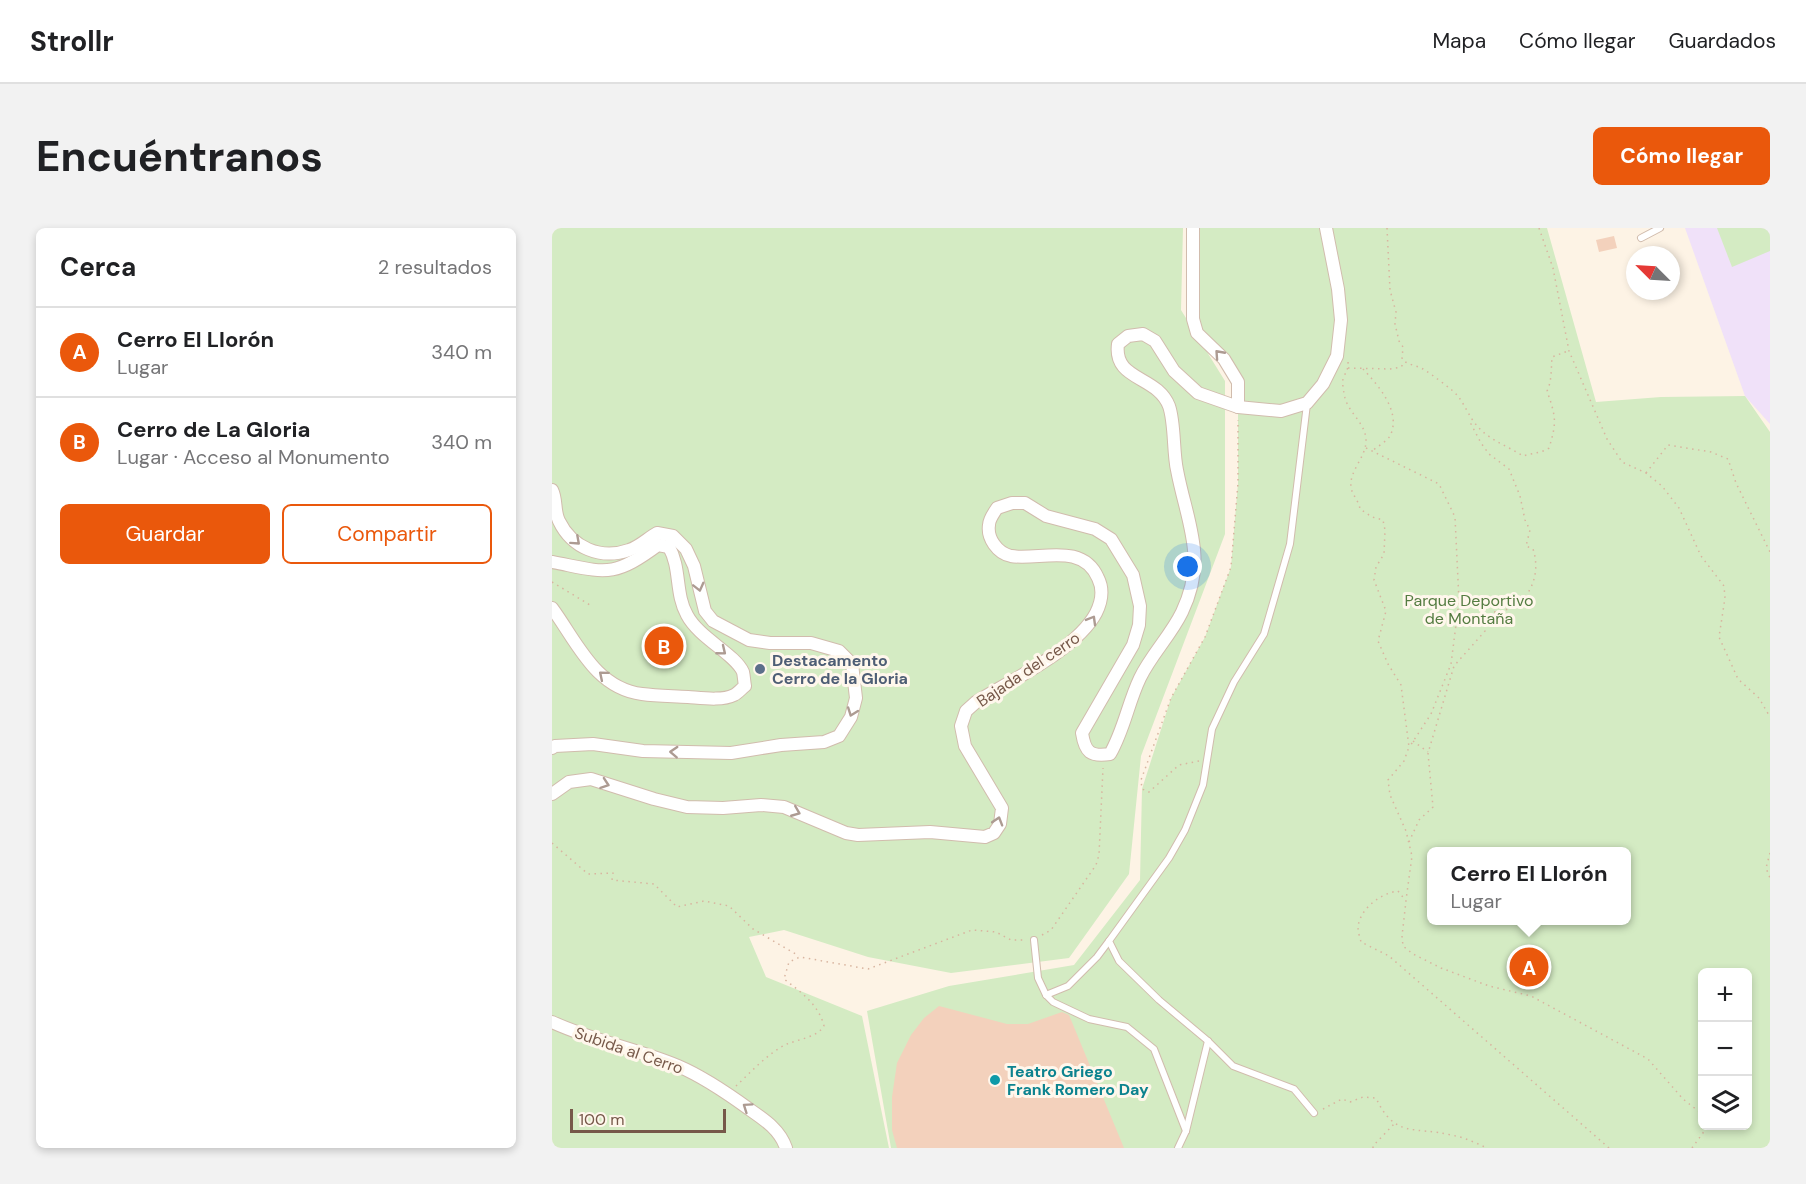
<!DOCTYPE html>
<html lang="es">
<meta charset="utf-8">
<style>
:root{--surface:#fff;--page:#f2f2f2;--text:#202124;--muted:#757577;--line:#e0e0e0;--accent:#ea580c}
body{margin:0;font-family:"DM Sans",sans-serif;background:var(--page);color:var(--text)}
.controls{position:absolute;right:18px;bottom:18px;display:grid;overflow:hidden;border-radius:9px;box-shadow:0 3px 9px #0003}
.controls button{width:54px;height:54px;display:grid;place-items:center;padding:0;border:0;border-bottom:2px solid var(--line);background:var(--surface);color:var(--text);font:30px sans-serif}
.compass{position:absolute;left:1074px;top:18px;width:54px;height:54px;border-radius:50%;background:var(--surface);box-shadow:0 3px 9px #0003;rotate:294deg}
.scale{position:absolute;left:18px;bottom:15px;width:156px;box-sizing:border-box;padding-left:6px;border:3px solid #765849;border-top:0;font-size:16px;line-height:21px;white-space:nowrap;color:#765849;-webkit-text-stroke:4px #fff7ec;paint-order:stroke}
.you{position:absolute;left:636px;top:339px;width:21px;height:21px;margin:-15px;border:4px solid #fff;border-radius:50%;background:#1a73e8;box-shadow:0 0 0 9px #1a73e833}
.badge{display:grid;place-items:center;width:39px;height:39px;border-radius:50%;background:var(--accent);color:#fff;font-size:20px;font-weight:700}
.pin{position:absolute;translate:-50% -50%;border:3px solid #fff;box-shadow:0 2px 6px #0006}
.popup{position:absolute;left:875px;top:619px;width:204px;height:78px;box-sizing:border-box;display:grid;place-content:center;border-radius:9px;background:var(--surface);filter:drop-shadow(0 2px 4px #0005);font-size:20px;white-space:nowrap;color:var(--muted)}
.popup b{font-size:22px;color:var(--text)}
.popup::after{content:'';position:absolute;left:50%;top:100%;margin-left:-12px;border:12px solid transparent;border-top-color:var(--surface)}
.list{margin:0;padding:0;list-style:none}
h2{display:flex;justify-content:space-between;align-items:center;height:78px;margin:0;padding:0 24px;font-size:26px}
h2 small{font-size:20px;font-weight:400;color:var(--muted)}
.list li{display:grid;grid-template-columns:39px 1fr auto;gap:18px;align-items:center;box-sizing:border-box;height:90px;padding:0 24px;border-top:2px solid var(--line)}
.list b{display:block;font-size:22px;white-space:nowrap}
.list p{margin:0;font-size:20px;white-space:nowrap;color:var(--muted)}
.list em{font-size:20px;font-style:normal;color:var(--muted)}
.actions{display:flex;gap:12px;padding:18px 24px}
.actions a{flex:1;padding:14px 0;border:2px solid var(--accent);border-radius:9px;text-align:center;font-size:21px;color:var(--accent)}
.actions .main{background:var(--accent);color:#fff}
.icon{flex:none;width:33px;height:33px;fill:none;stroke:currentColor;stroke-width:2;stroke-linecap:round;stroke-linejoin:round}
.map{position:relative;flex:none;width:1218px;height:920px;overflow:hidden;border-radius:9px}
header{display:flex;align-items:center;gap:36px;box-sizing:border-box;height:84px;padding:0 30px;background:var(--surface);border-bottom:2px solid var(--line)}
header strong{font-size:28px}
nav{display:flex;gap:33px;margin-inline-start:auto;font-size:21px}
.intro{display:flex;align-items:center;justify-content:space-between;box-sizing:border-box;height:144px;padding:0 36px}
h1{margin:0;font-size:42px}
.button{padding:15px 27px;border-radius:9px;background:var(--accent);color:#fff;font-size:21px;font-weight:700}
main{display:flex;gap:36px;padding:0 36px}
aside{flex:1;background:var(--surface);border-radius:9px;box-shadow:0 3px 9px #0003}
.map>svg:first-child{display:block}
.education{fill:#f0e1f9}
.green{fill:#d4ebc3;fill-rule:evenodd}
.building{fill:#f3d1bc}
.lines{fill:none;stroke-linecap:round;stroke-linejoin:round}
.service-casing{stroke:#d1bcad;stroke-width:8}
.minor-casing{stroke:#d1bcad;stroke-width:14}
.path{stroke:#d8b49f;stroke-width:1.5;stroke-dasharray:1.5 4.5;stroke-linecap:butt}
.service{stroke:#fff;stroke-width:6}
.minor{stroke:#fff;stroke-width:12}
.oneway{stroke:#ad9b92}
.service-dot{fill:#5c6f8a;stroke:#fff7ec;stroke-width:2}
.culture-dot{fill:#0f9aa8;stroke:#fff7ec;stroke-width:2}
.labels{text-anchor:middle;stroke-width:6;stroke-linejoin:round;paint-order:stroke}
.park-label{font-size:16px;fill:#547c41;stroke:#fff7ec}
.service-label{font-size:16px;font-weight:bold;fill:#4e5e75;stroke:#fff7ec;text-anchor:start}
.street-label{font-size:16px;fill:#765849;stroke:#fff7ec}
.culture-label{font-size:16px;font-weight:bold;fill:#0d838f;stroke:#fff7ec;text-anchor:start}
</style>
<header>
<strong>Strollr</strong>
<nav><a>Mapa</a><a>Cómo llegar</a><a>Guardados</a></nav>
</header>
<div class="intro"><h1>Encuéntranos</h1><a class="button">Cómo llegar</a></div>
<main>
<aside>
<h2>Cerca<small>2 resultados</small></h2>
<ul class="list">
<li><span class="badge">A</span><div><b>Cerro El Llorón</b><p>Lugar</p></div><em>340 m</em></li>
<li><span class="badge">B</span><div><b>Cerro de La Gloria</b><p>Lugar · Acceso al Monumento</p></div><em>340 m</em></li>
</ul>
<div class="actions"><a class="main">Guardar</a><a>Compartir</a></div>
</aside>
<div class="map">
<svg width="1218" height="920" viewBox="0 0 1218 920">
<rect width="100%" height="100%" fill="#fdf3e5"/>
<path class="education" d="M1133 0H1218V196L1193 168Z"/>
<g class="green">
<path d="M0 0H631L629 82 673 153V306L589 528 577 646 517 730 399 745 316 729 232 702 197 709 214 749 310 788 337 920H0Z"/>
<path d="M641 0H995L1044 174 1109 169 1193 168 1218 204V920H339L315 783 397 758 522 737 588 652 590 561 619 470 653 409 679 339 686 255V154L641 91ZM880 624H1074V692H880ZM1150 744H1196V898H1150Z"/>
<path d="M1165 0H1218V23L1180 39Z"/>
</g>
<g class="building">
<path d="M1062 8 1065 20 1047 24 1044 12Z"/>
<path d="M387 778 455 796H476L510 784 517 787 572 920H345L340 902V869L345 835 359 807 372 790Z"/>
</g>
<g class="lines">
<defs>
<g id="service">
<path d="M1089 10 1108 0"/>
<path d="M755 176 738 316 712 406 682 454 660 501 651 557 633 602 617 630 557 713 567 733 607 772 656 813 681 838 742 861 762 885"/>
<path d="M482 712 486 750 494 767 501 774 537 791 575 799 602 821 634 903"/>
<path d="M494 767 516 758 545 729 557 713"/>
<path d="M626 920 634 903 656 813"/>
</g>
<g id="minor">
<path d="M641 0V91L645 105 672 131 686 154V179"/>
<path d="M0 262C5 272 2 283 7 293 20 320 49 332 77 322 87 319 96 310 105 305L121 308 134 321 142 338 153 383 161 393 197 412 218 415H259L287 423 300 436 304 470 299 489 287 508 272 514 229 517 179 525 91 523 41 516 3 518 0 520"/>
<path d="M0 334C53 344 60 351 106 317L117 319"/>
<path d="M0 380C25 414 43 460 90 466 105 468 121 468 136 469 150 470 170 473 182 467 186 465 190 460 193 458 192 453 192 448 191 444 183 426 147 410 135 387 123 366 129 340 117 319"/>
<path d="M0 566 17 554 39 551 102 571 135 579 171 580 209 577 232 579 294 605 306 607 378 604 433 609 442 605 448 596 450 580 413 518 409 498 414 483 424 474C460 452 525 421 544 385 550 373 552 362 546 350 530 313 486 333 459 328 445 325 435 310 437 297 437 291 442 285 445 280L460 275H473L494 288 543 301 559 311 581 347 588 378 587 397 581 417 530 505C533 524 538 529 558 526 572 502 576 475 588 450 599 427 619 407 630 384 656 330 635 295 625 242 621 224 623 195 617 178 605 147 561 153 566 116L576 108 591 106 603 113 622 143 646 165 686 179 729 183 755 175 771 156 785 128 789 92 786 61 774 0"/>
<path d="M0 794C41 813 85 821 126 838 152 849 175 865 197 881 213 892 228 902 234 920"/>
</g>
</defs>
<use href="#service" class="service-casing"/>
<use href="#minor" class="minor-casing"/>
<g class="path">
<path d="M835 0 838 62 844 84 843 96 847 113 851 119 850 131C855 137 864 137 871 141 881 147 892 156 901 163 911 172 914 183 922 194 934 211 954 217 971 228 980 225 990 225 997 220 1005 194 1004 189 995 163 1000 153 999 141 1000 129L1016 123"/>
<path d="M987 0 1001 40 1017 123 1055 211 1070 234 1094 245 1110 258 1127 280 1149 328 1172 358 1173 370 1167 409 1186 451 1207 470 1218 489"/>
<path d="M796 134C797 141 793 145 791 151 790 157 792 165 793 170 797 185 813 195 814 211 815 229 797 242 799 259 800 267 807 273 808 281L820 289 831 292 833 302 832 326 824 339 822 352 834 383 826 413 836 436 849 457 857 519 852 533 836 552 838 567 854 603 860 628 854 672"/>
<path d="M796 140 838 141 849 139 852 135"/>
<path d="M811 141C826 157 850 184 838 208 835 213 825 219 820 223"/>
<path d="M814 220 887 256 903 289 907 373 899 436 879 486 858 518"/>
<path d="M1094 245 1116 217 1159 224 1176 231 1184 255 1218 324"/>
<path d="M0 354 38 377"/>
<path d="M861 513 876 524"/>
<path d="M647 533 627 537 597 564 590 561 589 552 619 470 653 409 679 339 686 255V192"/>
<path d="M857 614 867 592 881 579 876 525 902 438 933 403 934 391 941 384C973 383 991 351 981 321L974 318 978 302 973 292 968 268 957 241 937 226 929 215 919 196 921 192"/>
<path d="M0 615 36 646 61 645 60 652 102 656 125 679 152 673 177 678 201 701 247 728"/>
<path d="M1218 625 1214 640 1218 650"/>
<path d="M490 707 499 702 544 637 547 627 551 540"/>
<path d="M184 858C199 844 216 825 235 816 248 811 265 809 272 798 267 777 249 764 232 751L237 734 248 729 316 741 420 702 444 704 459 712H474"/>
<path d="M771 881 790 871 798 874 811 869 824 870C843 911 863 898 899 907 912 909 924 915 935 920"/>
<path d="M821 920V918L842 896"/>
<path d="M1057 920 837 728 809 714C808 710 806 704 806 700 807 681 829 665 846 663L854 673 850 708 851 718 861 726 889 740 937 758 979 768 1096 831 1131 871 1150 886"/>
<path d="M1140 920 1156 898"/>
</g>
<use href="#service" class="service"/>
<use href="#minor" class="minor"/>
</g>
<defs><path id="oneway-chevron" d="M-2-3.5L2.5 0L-2 3.5" fill="none" stroke-width="1.6" stroke-linecap="round" stroke-linejoin="round" transform="scale(1.5)"/></defs>
<g class="oneway">
<use href="#oneway-chevron" transform="translate(667 126) rotate(-132)"/>
<use href="#oneway-chevron" transform="translate(24 313) rotate(42)"/>
<use href="#oneway-chevron" transform="translate(147 359) rotate(76)"/>
<use href="#oneway-chevron" transform="translate(540 392) rotate(-60)"/>
<use href="#oneway-chevron" transform="translate(170 423) rotate(39)"/>
<use href="#oneway-chevron" transform="translate(51 447) rotate(-140)"/>
<use href="#oneway-chevron" transform="translate(300 484) rotate(110)"/>
<use href="#oneway-chevron" transform="translate(122 524) rotate(-177)"/>
<use href="#oneway-chevron" transform="translate(53 556) rotate(19)"/>
<use href="#oneway-chevron" transform="translate(244 584) rotate(22)"/>
<use href="#oneway-chevron" transform="translate(446 593) rotate(-73)"/>
<use href="#oneway-chevron" transform="translate(195 879) rotate(-145)"/>
</g>
<circle class="service-dot" cx="208" cy="441" r="6"/>
<circle class="culture-dot" cx="443" cy="852" r="6"/>
<g class="labels">
<g class="park-label">
<text x="917" y="378">Parque Deportivo<tspan x="917" dy="18">de Montaña</tspan></text>
</g>
<g class="service-label">
<text x="220" y="438">Destacamento<tspan x="220" dy="18">Cerro de la Gloria</tspan></text>
</g>
<g class="street-label">
<text transform="translate(476 441) rotate(-34)" y="6">Bajada del cerro</text>
<text transform="translate(77 822) rotate(19)" y="6">Subida al Cerro</text>
</g>
<g class="culture-label">
<text x="455" y="849">Teatro Griego<tspan x="455" dy="18">Frank Romero Day</tspan></text>
</g>
</g>
</svg>
<div class="controls">
<button>+</button>
<button>−</button>
<button><svg class="icon" aria-label="layers" viewBox="0 0 24 24"><path d="M12 4l9 5-9 5-9-5zM3 14l9 5 9-5"/></svg></button>
</div>
<svg class="compass" viewBox="-18 -18 36 36"><path d="M0-13l5 13h-10z" fill="#e53935"/><path d="M0 13l5-13h-10z" fill="#757577"/></svg>
<div class="scale">100 m</div>
<div class="you"></div>
<div class="pin badge" style="left:977px;top:739px">A</div>
<div class="popup"><b>Cerro El Llorón</b>Lugar</div>
<div class="pin badge" style="left:112px;top:418px">B</div>
</div>
</main>
